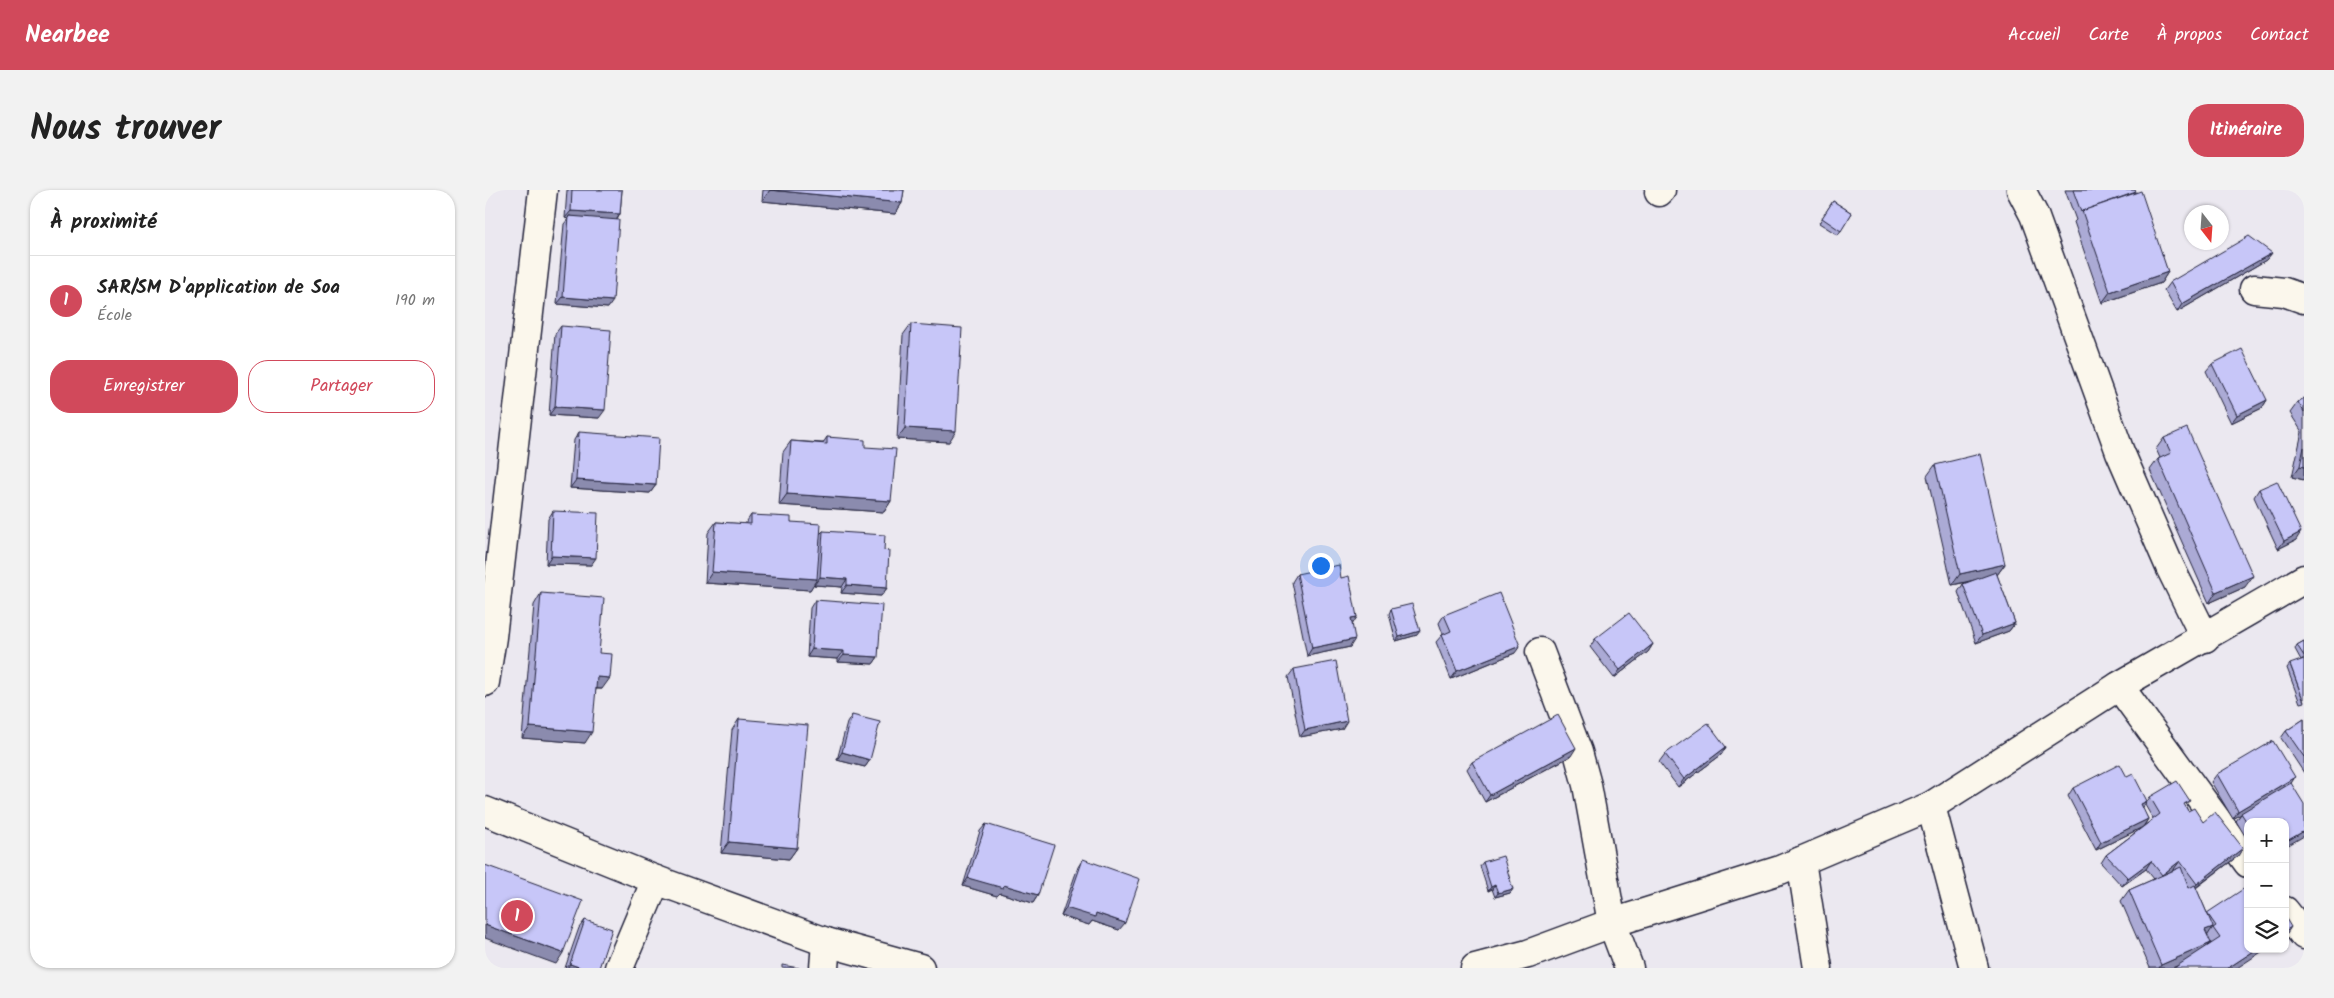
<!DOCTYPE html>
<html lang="fr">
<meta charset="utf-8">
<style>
:root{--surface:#fff;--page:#f2f2f2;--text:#222;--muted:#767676;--line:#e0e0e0;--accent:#d1495b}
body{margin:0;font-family:Kalam,sans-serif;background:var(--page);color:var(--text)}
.controls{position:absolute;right:15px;bottom:15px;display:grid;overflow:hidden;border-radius:10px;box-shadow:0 1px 4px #0004}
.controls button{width:45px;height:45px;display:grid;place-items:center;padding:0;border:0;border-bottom:1px solid var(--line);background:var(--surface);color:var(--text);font:25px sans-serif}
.compass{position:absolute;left:1699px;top:15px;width:45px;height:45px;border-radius:50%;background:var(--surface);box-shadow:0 1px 4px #0004;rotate:163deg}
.you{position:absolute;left:835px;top:375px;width:18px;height:18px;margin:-12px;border:4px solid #fff;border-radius:50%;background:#1a73e8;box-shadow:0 0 0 8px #1a73e833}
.badge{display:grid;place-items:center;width:32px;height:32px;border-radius:50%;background:var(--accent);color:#fff;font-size:16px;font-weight:700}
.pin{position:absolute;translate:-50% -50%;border:2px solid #fff;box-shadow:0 1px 5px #0006}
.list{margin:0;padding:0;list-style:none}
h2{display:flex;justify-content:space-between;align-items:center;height:65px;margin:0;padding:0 20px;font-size:21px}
h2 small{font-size:16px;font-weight:400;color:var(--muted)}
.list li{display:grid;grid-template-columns:32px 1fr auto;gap:15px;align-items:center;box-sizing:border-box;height:90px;padding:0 20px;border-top:1px solid var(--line)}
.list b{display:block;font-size:19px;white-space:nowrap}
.list p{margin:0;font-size:16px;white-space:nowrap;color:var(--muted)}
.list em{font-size:16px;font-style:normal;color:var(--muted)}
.actions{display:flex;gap:10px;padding:15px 20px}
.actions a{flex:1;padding:11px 0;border:1px solid var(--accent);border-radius:20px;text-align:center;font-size:18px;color:var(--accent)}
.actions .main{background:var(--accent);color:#fff}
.icon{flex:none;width:28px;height:28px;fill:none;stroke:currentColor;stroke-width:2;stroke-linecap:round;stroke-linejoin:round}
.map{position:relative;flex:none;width:1819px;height:778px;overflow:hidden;border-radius:20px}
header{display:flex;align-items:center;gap:30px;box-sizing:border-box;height:70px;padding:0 25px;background:var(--accent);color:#fff}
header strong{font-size:24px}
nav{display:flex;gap:28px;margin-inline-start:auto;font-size:18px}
.intro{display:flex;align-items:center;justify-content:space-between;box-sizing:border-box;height:120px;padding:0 30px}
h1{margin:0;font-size:35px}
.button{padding:12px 22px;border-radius:20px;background:var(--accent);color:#fff;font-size:18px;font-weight:700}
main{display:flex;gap:30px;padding:0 30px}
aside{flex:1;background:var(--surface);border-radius:20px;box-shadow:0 1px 4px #0004}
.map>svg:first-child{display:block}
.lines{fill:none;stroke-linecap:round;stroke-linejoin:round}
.street-casing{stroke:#22223b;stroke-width:31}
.street{stroke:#fbf7ec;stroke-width:28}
.wall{fill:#abaad5;stroke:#22223b}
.shaded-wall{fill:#8b8bae;stroke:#22223b}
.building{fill:#c7c6f8;stroke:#22223b}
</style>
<header>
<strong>Nearbee</strong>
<nav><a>Accueil</a><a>Carte</a><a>À propos</a><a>Contact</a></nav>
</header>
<div class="intro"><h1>Nous trouver</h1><a class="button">Itinéraire</a></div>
<main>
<aside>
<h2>À proximité<small></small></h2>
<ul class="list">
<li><span class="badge">1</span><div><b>SAR/SM D'application de Soa</b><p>École</p></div><em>190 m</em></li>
</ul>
<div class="actions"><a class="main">Enregistrer</a><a>Partager</a></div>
</aside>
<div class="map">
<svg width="1819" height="778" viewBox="0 0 1819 778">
<rect width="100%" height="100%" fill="#ebe8f0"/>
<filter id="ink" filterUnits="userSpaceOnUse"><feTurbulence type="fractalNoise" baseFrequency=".02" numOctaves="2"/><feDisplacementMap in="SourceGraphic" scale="10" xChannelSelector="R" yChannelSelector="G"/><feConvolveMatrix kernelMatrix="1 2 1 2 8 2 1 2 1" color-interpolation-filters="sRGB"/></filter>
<g filter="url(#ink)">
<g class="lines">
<defs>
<g id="street">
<path d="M1536 0 1549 25 1635 262 1685 377 1720 448"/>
<path d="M1174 2 1176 0"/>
<path d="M1769 99 1799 102 1819 109"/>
<path d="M1055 462 1093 562 1102 595 1127 733 1144 778"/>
<path d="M0 492 7 447 58 0"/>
<path d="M1634 496 1763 673"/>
<path d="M1446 616 1489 778"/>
<path d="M0 621 171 690 341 752 435 778"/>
<path d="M1316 671 1333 778"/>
<path d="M1800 721 1819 745"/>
<path d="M134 778 171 690"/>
<path d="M339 778 341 752"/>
<path d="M990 778 1043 764 1127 733 1295 680 1446 616 1634 496 1819 389"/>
</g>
</defs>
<use href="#street" class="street-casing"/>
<use href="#street" class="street"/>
</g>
<g class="wall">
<path d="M82 0H137L135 24 132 30 123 118 72 114 79 34 83 29 80 28Z"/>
<path d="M278 0H419L417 13 410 24 277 11Z"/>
<path d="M1580 0H1650L1683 82 1676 93 1617 113 1589 32 1591 30Z"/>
<path d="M1348 11 1367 23 1353 45 1334 33Z"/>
<path d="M1787 63 1781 70 1692 122 1679 100 1685 92Z"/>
<path d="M426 134 464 252 412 249 418 145Z"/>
<path d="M76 136 114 228 64 225 70 144Z"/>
<path d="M1727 174 1782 210 1777 218 1746 233 1721 181Z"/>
<path d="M1819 208V290L1807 287 1817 242 1805 223 1813 212Z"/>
<path d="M94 242 171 295 165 303 85 298 89 250Z"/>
<path d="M342 247 380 257 406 311 399 322 294 315 298 262 306 251 338 253Z"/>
<path d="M1679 248 1760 397 1724 413 1665 280 1673 269 1675 268 1671 259Z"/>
<path d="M1450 275 1520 374 1512 385 1530 433 1524 441 1491 453 1473 402 1478 394 1488 391 1467 395 1442 286Z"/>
<path d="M1774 299 1811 350 1793 359 1769 307Z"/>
<path d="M68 321 106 375 61 374 63 329Z"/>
<path d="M266 325 306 332 335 344 338 341 399 360 402 398 396 406 356 403 357 397 329 395V393L325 400 220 393 223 343 231 332 260 334Z"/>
<path d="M812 384 856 388 872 427 867 434 865 457 822 466 807 392Z"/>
<path d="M56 403 114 463 117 499H111L100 553 37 548 49 415Z"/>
<path d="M330 410 393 467 388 474 353 472V469L322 467 325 418Z"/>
<path d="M906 419 932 445 911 451 904 424Z"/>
<path d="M959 425 1030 463 966 489 951 452 957 445 958 444 954 433Z"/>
<path d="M1110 449 1168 454 1163 462 1129 488 1105 457Z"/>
<path d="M1819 451V468L1816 470 1810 459 1812 455Z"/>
<path d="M1805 474 1819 512 1815 513 1802 478Z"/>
<path d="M809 479 857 539 815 547 803 487Z"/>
<path d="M367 525 385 570 380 577 352 570 362 533Z"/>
<path d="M254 529 312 658 304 669 236 663 247 540Z"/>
<path d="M1819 529V583L1796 548 1801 541Z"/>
<path d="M1241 557 1236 565 1193 597 1174 572 1180 564Z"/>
<path d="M1086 566 1000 612 982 579 987 572Z"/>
<path d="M1732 584 1763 632V651L1751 631 1756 624 1748 629 1726 592Z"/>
<path d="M1588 598 1657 618 1663 629 1658 637 1611 660 1583 606Z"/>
<path d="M1665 607 1701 617 1703 621 1718 632 1753 666 1711 698 1722 723 1763 759 1693 775 1687 778H1665L1636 711 1644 700 1669 689 1661 679 1637 696 1616 673 1621 665 1668 629 1660 615Z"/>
<path d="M501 634 553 705 548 713 515 703 512 706 478 696 495 641Z"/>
<path d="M598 669 634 740 607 731 604 735 576 726 593 677Z"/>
<path d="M998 672 1028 699 1025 703 1010 707 1007 699 1003 701 995 676Z"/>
<path d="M100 730 114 778H80L94 738Z"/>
</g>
<g class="shaded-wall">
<path d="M285 0 417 13 410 24 277 11Z"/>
<path d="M86 21 135 24 130 32 84 26 83 29 80 28Z"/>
<path d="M1787 63 1781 70 1692 122 1697 114Z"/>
<path d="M1683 82 1676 93 1617 113 1625 102Z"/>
<path d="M78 107 128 111 123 118 72 114Z"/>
<path d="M1782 210 1777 218 1746 233 1752 225Z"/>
<path d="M70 217 120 220 114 228 64 225Z"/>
<path d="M420 238 471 241 464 252 412 249Z"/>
<path d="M1815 276 1819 277V290L1807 287Z"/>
<path d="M91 290 171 295 165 303 85 298Z"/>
<path d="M302 304 406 311 399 322 294 315Z"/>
<path d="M1816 342 1811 350 1793 359 1799 351Z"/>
<path d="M66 366 111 368 106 375 61 374Z"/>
<path d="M1520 374 1512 385 1467 395 1475 384Z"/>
<path d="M227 382 332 389 325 400 220 393Z"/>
<path d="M1768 386 1760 397 1724 413 1731 402Z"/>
<path d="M335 387 362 389 357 397 329 395Z"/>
<path d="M362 395 402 398 396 406 356 403Z"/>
<path d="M872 427 867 435 866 428Z"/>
<path d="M1530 433 1524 441 1491 453 1497 445Z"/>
<path d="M935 441 932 445 911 451 914 447Z"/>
<path d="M870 449 865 457 822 466 827 458Z"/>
<path d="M1168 454 1163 462 1129 488 1135 480Z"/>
<path d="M1035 456 1030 463 966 489 972 481Z"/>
<path d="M327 459 359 461 353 469 322 467Z"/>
<path d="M359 465 393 467 388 474 353 472Z"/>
<path d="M112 487 125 488 117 499 104 498Z"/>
<path d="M862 531 857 539 815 547 820 540Z"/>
<path d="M45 537 107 542 100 553 37 548Z"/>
<path d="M1241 557 1236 565 1193 597 1199 589Z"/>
<path d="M1091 558 1086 566 1000 612 1005 605Z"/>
<path d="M357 562 385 570 380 577 352 570Z"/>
<path d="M1810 587 1805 595 1748 629 1753 621Z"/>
<path d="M1662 611 1657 619 1656 614Z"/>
<path d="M1663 629 1658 637 1611 660 1616 652Z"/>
<path d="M1819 641V646L1800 657V652Z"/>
<path d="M244 652 312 658 304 669 236 663Z"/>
<path d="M1758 658 1753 666 1706 701 1712 694Z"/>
<path d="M1666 671 1661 679 1637 696 1643 688Z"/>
<path d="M1695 671 1689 679 1671 693 1677 685Z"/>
<path d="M483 688 519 695 553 705 548 713 515 703 512 706 478 696Z"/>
<path d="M1010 695 1007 699 1003 701 1006 697Z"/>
<path d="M1028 699 1025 703 1010 707 1013 703Z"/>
<path d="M581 718 611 723 640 733 634 740 607 731 604 735 576 726Z"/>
<path d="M0 735 78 763 71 774 0 748Z"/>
<path d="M1728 737 1721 748 1720 740Z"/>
<path d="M1806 737 1800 746V741Z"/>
<path d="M1726 753 1718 765 1687 778H1674L1676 775Z"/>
<path d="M1772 759H1781L1752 778H1743Z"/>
<path d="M85 774 97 778H82Z"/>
</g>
<g class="building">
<path d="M87 0H137L135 24 86 21Z"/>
<path d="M285 0H419L417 13Z"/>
<path d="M1588 0H1650L1651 2 1597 21 1596 22Z"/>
<path d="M1656 1 1683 82 1625 102 1597 21Z"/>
<path d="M1348 11 1367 23 1356 41 1337 28Z"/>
<path d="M84 26 134 30 128 111 78 107Z"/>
<path d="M1764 46 1787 63 1697 114 1685 92Z"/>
<path d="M426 134 477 138 471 241 420 238Z"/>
<path d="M76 136 126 140 120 220 70 217Z"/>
<path d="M1757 159 1782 210 1752 225 1727 174Z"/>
<path d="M1819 208V222L1813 212Z"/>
<path d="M1702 238 1768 386 1731 402 1673 269 1686 263 1679 248Z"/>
<path d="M94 242 174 248 171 295 91 290Z"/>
<path d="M342 247 380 250V257L411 259 406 311 302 304 306 251 342 254Z"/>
<path d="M1819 257V277L1815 276Z"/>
<path d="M1495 264 1520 374 1475 384 1450 275Z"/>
<path d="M1792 291 1816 342 1799 351 1774 299Z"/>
<path d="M68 321 113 323 111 368 66 366Z"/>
<path d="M266 325 306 327V332L336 334 332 389 227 382 231 332 266 334Z"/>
<path d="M338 341 400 345 399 360 404 361 402 398 362 395V389L335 387Z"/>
<path d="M854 375 856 388 864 386 872 427 866 428 870 449 827 458 812 384Z"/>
<path d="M1511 382 1530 433 1497 445 1478 394Z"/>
<path d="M56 403 119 408 114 463 127 464 125 488 112 487 107 542 45 537Z"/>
<path d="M1014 403 1035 456 972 481 957 445 966 441 959 425Z"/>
<path d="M330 410 397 415 393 467 359 465V461L327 459Z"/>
<path d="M927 414 935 441 914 447 906 419Z"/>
<path d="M1144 423 1168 454 1135 480 1110 449Z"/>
<path d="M1819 451V466L1812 455Z"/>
<path d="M1819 469V509H1818L1805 474Z"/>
<path d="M851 471 862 531 820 540 809 479Z"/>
<path d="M367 525 395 532 385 570 357 562Z"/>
<path d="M1073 525 1091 558 1005 605 987 572Z"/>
<path d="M254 529 323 535 312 658 244 652Z"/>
<path d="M1819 529V567L1801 541Z"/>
<path d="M1223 533 1241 557 1199 589 1180 564Z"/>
<path d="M1788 551 1810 587 1753 621 1732 584Z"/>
<path d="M1635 574 1642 587 1648 584 1662 611 1656 614 1663 629 1616 652 1588 598Z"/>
<path d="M1692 591 1705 611 1699 614 1703 621 1709 618 1718 632 1730 622 1758 658 1712 694 1695 671 1677 685 1666 671 1643 688 1621 665 1675 624 1665 607Z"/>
<path d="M1806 593 1819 614V641L1800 652V632H1763V634L1756 623Z"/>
<path d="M501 634 569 655 553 705 519 695 518 698 483 688Z"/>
<path d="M1018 666 1028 699 1013 703 1010 695 1006 697 998 672Z"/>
<path d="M598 669 655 689 640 733 611 723 610 727 581 718Z"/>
<path d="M0 675 98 711 78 763 0 735Z"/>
<path d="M1696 677 1704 698 1710 695 1728 737 1720 740 1726 753 1676 775 1644 700Z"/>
<path d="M1763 696V759H1772L1743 778H1689L1735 748 1728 738 1731 736 1722 723Z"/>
<path d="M1800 727 1806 737 1800 741Z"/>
<path d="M100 730 127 739 114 778H97L85 774Z"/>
<path d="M297 775 314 778H297Z"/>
</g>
</g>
</svg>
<div class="controls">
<button>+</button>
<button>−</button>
<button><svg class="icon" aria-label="layers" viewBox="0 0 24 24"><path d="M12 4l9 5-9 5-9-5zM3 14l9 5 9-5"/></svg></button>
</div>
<svg class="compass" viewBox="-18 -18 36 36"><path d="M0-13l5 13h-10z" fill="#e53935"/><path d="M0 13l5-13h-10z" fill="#767676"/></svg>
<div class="you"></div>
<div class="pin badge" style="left:32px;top:726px">1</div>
</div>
</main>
